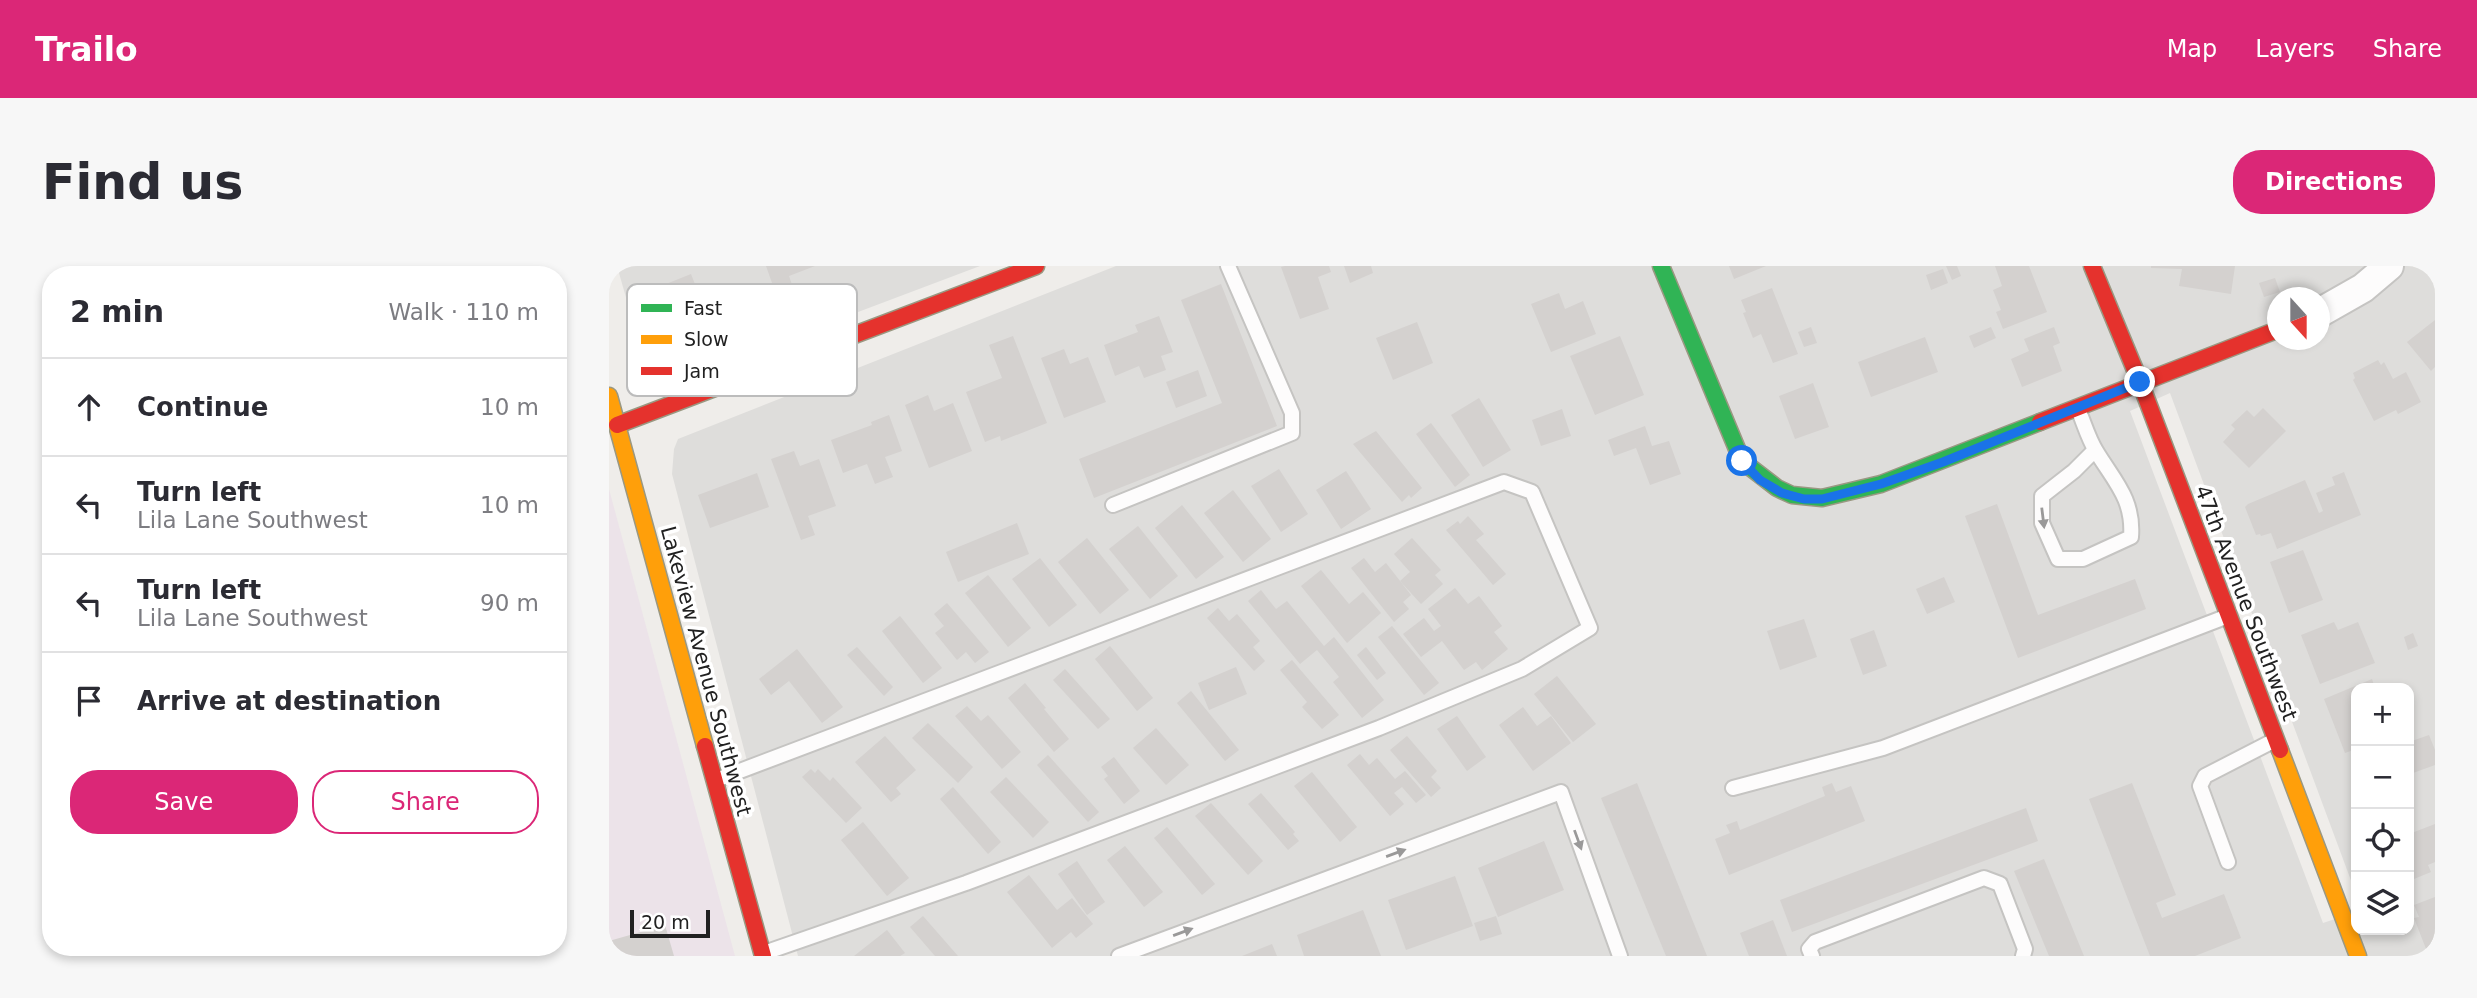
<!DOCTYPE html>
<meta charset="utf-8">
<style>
:root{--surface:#fff;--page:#f7f7f7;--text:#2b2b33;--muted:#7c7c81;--line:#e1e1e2;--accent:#db2777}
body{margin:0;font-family:"DejaVu Sans",sans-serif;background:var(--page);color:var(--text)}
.controls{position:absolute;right:21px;bottom:21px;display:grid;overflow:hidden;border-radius:14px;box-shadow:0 4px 10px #0003}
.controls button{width:63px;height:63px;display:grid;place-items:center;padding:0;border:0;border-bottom:2px solid var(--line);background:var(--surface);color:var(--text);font:35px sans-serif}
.compass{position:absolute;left:1658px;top:21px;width:63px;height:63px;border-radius:50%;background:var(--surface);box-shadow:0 4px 10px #0003;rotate:159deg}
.scale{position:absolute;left:21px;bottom:18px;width:80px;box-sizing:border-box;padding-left:7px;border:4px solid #212121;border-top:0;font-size:19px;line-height:24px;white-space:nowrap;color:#212121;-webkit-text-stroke:5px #fff;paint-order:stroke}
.stop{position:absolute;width:21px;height:21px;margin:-16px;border:5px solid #1a73e8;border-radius:50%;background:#fff}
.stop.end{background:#1a73e8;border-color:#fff;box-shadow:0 2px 7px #0008}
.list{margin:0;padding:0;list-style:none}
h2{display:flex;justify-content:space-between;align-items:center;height:91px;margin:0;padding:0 28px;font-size:30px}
h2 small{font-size:23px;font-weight:400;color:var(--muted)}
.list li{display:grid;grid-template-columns:46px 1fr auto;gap:21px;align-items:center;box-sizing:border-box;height:98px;padding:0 28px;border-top:2px solid var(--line)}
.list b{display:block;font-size:26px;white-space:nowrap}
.list p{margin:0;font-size:23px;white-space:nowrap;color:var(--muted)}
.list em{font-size:23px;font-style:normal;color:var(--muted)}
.actions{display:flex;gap:14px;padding:21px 28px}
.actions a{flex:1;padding:16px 0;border:2px solid var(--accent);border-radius:28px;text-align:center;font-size:24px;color:var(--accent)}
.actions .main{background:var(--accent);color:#fff}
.icon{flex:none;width:38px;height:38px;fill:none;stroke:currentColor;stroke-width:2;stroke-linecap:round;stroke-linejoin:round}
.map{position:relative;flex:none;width:1826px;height:690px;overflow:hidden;border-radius:28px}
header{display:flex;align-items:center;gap:42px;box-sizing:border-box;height:98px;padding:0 35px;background:var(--accent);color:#fff}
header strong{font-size:33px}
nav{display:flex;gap:38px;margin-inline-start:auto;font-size:24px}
.intro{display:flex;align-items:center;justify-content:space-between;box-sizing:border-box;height:168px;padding:0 42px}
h1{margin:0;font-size:49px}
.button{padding:18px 32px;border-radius:28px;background:var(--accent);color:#fff;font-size:24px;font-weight:700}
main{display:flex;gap:42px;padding:0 42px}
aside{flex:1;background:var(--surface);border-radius:28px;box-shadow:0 4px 10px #0003}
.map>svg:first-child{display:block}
.residential{fill:#dedddb;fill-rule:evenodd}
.industrial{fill:#ece3e9}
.building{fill:#d4d1cf}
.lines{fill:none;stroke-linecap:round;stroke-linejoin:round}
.lane-casing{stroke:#c5c4c2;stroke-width:18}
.street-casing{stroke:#c5c4c2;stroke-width:32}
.fast-casing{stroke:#9a9882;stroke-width:19}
.slow-casing{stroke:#9a9882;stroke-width:19}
.jam-casing{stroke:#9a9882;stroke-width:19}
.lane{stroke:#fdfcfc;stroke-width:14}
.street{stroke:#fdfcfc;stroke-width:28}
.fast{stroke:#30b455;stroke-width:16}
.slow{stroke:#ff9f0a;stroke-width:16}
.jam{stroke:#e5322d;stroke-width:16}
.oneway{fill:#9a9999}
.route{stroke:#1a73e8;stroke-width:9}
.labels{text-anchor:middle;stroke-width:7;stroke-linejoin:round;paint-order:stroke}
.street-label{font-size:21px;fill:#212121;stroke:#fff}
.key{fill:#fff;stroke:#bcbcbc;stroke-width:2}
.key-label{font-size:19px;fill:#212121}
</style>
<header>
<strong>Trailo</strong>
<nav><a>Map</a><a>Layers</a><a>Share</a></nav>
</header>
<div class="intro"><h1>Find us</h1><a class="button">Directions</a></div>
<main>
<aside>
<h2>2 min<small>Walk · 110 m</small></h2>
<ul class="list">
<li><svg class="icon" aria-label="ahead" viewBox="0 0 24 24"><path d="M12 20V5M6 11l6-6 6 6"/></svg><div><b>Continue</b></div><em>10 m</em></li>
<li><svg class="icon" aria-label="left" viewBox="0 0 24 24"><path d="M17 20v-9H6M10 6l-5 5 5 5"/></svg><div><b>Turn left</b><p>Lila Lane Southwest</p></div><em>10 m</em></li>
<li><svg class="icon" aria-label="left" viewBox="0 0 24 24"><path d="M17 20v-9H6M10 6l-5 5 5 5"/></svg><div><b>Turn left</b><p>Lila Lane Southwest</p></div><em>90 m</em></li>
<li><svg class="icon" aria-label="arrive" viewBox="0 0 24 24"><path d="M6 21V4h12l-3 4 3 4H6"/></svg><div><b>Arrive at destination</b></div></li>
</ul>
<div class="actions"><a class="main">Save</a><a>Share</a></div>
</aside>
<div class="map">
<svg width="1826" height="690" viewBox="0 0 1826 690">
<rect width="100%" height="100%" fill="#efedea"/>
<g class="residential">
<path d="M8 0H371L69 114 36 98Z"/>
<path d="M507 0H1826V690H189L63 208 65 183 69 173ZM1668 32H1710V74H1668ZM1561 127 1747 628V422H1800V664H1747V646L1714 657 1521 145Z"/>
</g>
<path class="industrial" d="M0 223 126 690H0Z"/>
<g class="building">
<path d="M157 0H206L180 10 190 39 173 45Z"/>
<path d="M676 0H720L722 6 709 11 720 43 691 53 672 1Z"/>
<path d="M735 0H762L764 7 741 17Z"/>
<path d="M1120 0H1157L1125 13Z"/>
<path d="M1337 0H1348L1352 10 1343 14Z"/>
<path d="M1386 0H1420L1438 46 1394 63 1387 46 1392 44 1384 24 1393 20Z"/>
<path d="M1542 0H1626L1622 28 1570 20 1573 3 1542 2Z"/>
<path d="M1334 3 1339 17 1322 24 1317 9Z"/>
<path d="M82 8 91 31 112 23 125 58 68 80 59 57 66 54 52 20Z"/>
<path d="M1666 12 1671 26 1655 31 1650 17Z"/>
<path d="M612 18 668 160 485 232 470 193 613 137 572 34Z"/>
<path d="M1163 22 1189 88 1164 97 1152 68 1144 72 1134 47 1137 46 1132 34Z"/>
<path d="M950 27 956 43 974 35 987 68 942 86 922 38Z"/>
<path d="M550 50 564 86 552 90 557 104 535 112 530 100 506 110 495 79 529 66 526 59Z"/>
<path d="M1826 54V101L1822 105 1798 76Z"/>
<path d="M808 56 824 97 784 114 767 72Z"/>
<path d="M1202 61 1208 77 1195 81 1189 66Z"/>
<path d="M1382 61 1387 72 1365 82 1360 70Z"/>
<path d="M1445 61 1451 77 1444 80 1453 105 1413 121 1402 93 1420 85 1415 73Z"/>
<path d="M404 70 438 157 392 175 391 170 376 176 357 126 393 112 380 79Z"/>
<path d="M1011 70 1035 129 986 149 961 90Z"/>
<path d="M1316 71 1329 106 1262 131 1249 96Z"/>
<path d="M455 83 461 98 479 91 497 136 455 152 432 92Z"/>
<path d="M1769 94 1772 99 1775 96 1784 113 1797 106 1812 136 1789 148 1787 144 1765 155 1744 114 1746 112 1744 107Z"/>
<path d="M589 104 598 130 567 142 557 116Z"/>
<path d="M1204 117 1220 161 1186 173 1170 130Z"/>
<path d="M319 129 325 145 344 137 363 185 320 202 296 139Z"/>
<path d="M870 132 902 184 874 201 842 149Z"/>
<path d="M1654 142 1677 165 1640 202 1614 176 1626 163 1622 159 1638 144 1645 151Z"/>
<path d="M953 143 962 170 932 180 923 154Z"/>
<path d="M280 149 293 185 276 191 284 211 266 218 258 198 234 207 222 174 263 159 262 156Z"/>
<path d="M822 157 861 209 846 221 807 168Z"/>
<path d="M1036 160 1043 180 1060 175 1072 208 1041 219 1027 182 1005 190 999 174Z"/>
<path d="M767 165 813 222 802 232 800 229 793 236 744 178Z"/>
<path d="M185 185 191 200 210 193 227 240 199 250 206 269 192 274 162 193Z"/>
<path d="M670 203 699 248 672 266 642 220Z"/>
<path d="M737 205 762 243 732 263 707 224Z"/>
<path d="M1735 206 1752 249 1668 283 1662 267 1652 270 1651 268 1647 269 1636 241 1639 238 1696 214 1710 247 1714 245 1707 227 1726 219 1723 211Z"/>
<path d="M148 207 160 241 101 262 89 229Z"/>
<path d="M624 224 662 273 634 296 595 247Z"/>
<path d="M1388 238 1429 349 1526 313 1537 343 1409 392 1356 250Z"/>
<path d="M573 239 615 291 587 313 546 262Z"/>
<path d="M859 250 875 268 867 274 897 308 884 319 837 264 849 255 851 258Z"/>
<path d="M408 257 420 288 349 316 337 286Z"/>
<path d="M529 260 569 310 541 333 500 283Z"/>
<path d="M478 272 520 324 491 348 449 296Z"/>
<path d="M803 272 832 304 826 309 834 318 812 338 791 315 801 306 785 288Z"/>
<path d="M1694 284 1714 334 1680 347 1661 296Z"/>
<path d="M431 292 468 339 440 361 403 313Z"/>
<path d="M755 292 766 306 777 297 802 329 794 336 800 343 785 356 742 302Z"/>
<path d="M712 304 740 338 754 326 772 347 738 377 692 320Z"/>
<path d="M379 309 422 362 399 381 356 327Z"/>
<path d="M1335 311 1346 336 1318 348 1307 323Z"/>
<path d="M846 322 859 338 870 330 893 360 885 366 899 383 873 404 867 396 855 404 833 375 812 391 794 368 815 352 825 365 832 360 819 343Z"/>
<path d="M652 324 667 343 678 335 715 380 725 371 775 434 753 452 724 416 730 411 708 384 691 398 639 335Z"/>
<path d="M338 337 380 386 366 397 357 386 348 394 326 367 335 360 325 348Z"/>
<path d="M609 342 620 355 628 348 651 375 644 381 656 395 645 405 598 352Z"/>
<path d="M291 350 333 402 314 417 273 365Z"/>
<path d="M1195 353 1208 391 1171 404 1158 365Z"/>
<path d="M1725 356 1729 364 1749 356 1766 397 1711 418 1692 369Z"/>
<path d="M783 360 830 417 815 429 769 371Z"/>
<path d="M1265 364 1278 400 1254 409 1241 373Z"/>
<path d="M1804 367 1809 380 1799 384 1795 371Z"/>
<path d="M501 380 544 432 528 445 486 393Z"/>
<path d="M248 381 284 421 275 430 238 389Z"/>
<path d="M757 381 777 407 768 414 748 389Z"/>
<path d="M188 383 234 441 213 457 180 415 162 429 150 413Z"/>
<path d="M683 394 730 449 713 463 693 441 698 436 671 404Z"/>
<path d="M627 401 638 428 600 444 589 417Z"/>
<path d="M456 403 501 453 489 463 444 414Z"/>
<path d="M948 410 987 458 964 476 925 428Z"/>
<path d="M1763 413 1766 422H1747V483L1736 487 1715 433Z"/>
<path d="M416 417 437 442 435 443 460 473 445 486 399 432Z"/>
<path d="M582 425 630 484 616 495 568 437Z"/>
<path d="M358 440 372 455 379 449 412 486 393 503 346 450Z"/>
<path d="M914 441 928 460 942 450 962 477 924 505 890 459Z"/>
<path d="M848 450 877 491 858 505 828 463Z"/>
<path d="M319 457 364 501 349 517 303 472Z"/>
<path d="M547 462 580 499 557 519 524 482Z"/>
<path d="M1820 469 1826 484V499L1804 507 1800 496V476Z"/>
<path d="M276 470 307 504 287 522 292 528 282 536 246 496Z"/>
<path d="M798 470 828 505 822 511 832 522 822 531 781 484Z"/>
<path d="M751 488 760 499 768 492 786 513 796 505 817 529 807 537 793 521 785 527 795 538 781 550 738 499Z"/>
<path d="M439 489 490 546 479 556 428 499Z"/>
<path d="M505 491 531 525 515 538 495 513 499 510 492 501Z"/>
<path d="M202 503 206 507 209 503 221 515 224 511 253 542 237 557 193 511Z"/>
<path d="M703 506 748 561 731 576 685 520Z"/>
<path d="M397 511 440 556 424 572 381 526Z"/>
<path d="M1028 517 1098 690H1057L992 532Z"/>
<path d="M1223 517 1227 526 1242 520 1256 555 1120 609 1106 573 1121 567 1117 559 1128 555 1131 564 1216 530 1213 521Z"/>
<path d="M1523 517 1567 629 1547 637 1553 652 1615 628 1632 672 1586 690H1541L1480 533Z"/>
<path d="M344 521 392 576 379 588 331 533Z"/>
<path d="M652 527 686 566 684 568 690 575 679 584 639 538Z"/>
<path d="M602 537 654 595 639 609 586 550Z"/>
<path d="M1417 542 1429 575 1183 666 1171 634Z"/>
<path d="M254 556 300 612 278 630 232 574Z"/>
<path d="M1826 558V596L1819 599 1822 606 1800 615V568Z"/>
<path d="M558 561 606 618 593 629 545 572Z"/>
<path d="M935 575 955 624 889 651 869 602Z"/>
<path d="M516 580 554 626 535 641 498 594Z"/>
<path d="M1435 593 1475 690H1440L1405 605Z"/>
<path d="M468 595 496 636 478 649 449 608Z"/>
<path d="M420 609 448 644 463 632 484 658 467 672 462 666 443 682 398 626Z"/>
<path d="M846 610 864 660 797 684 779 634Z"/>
<path d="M1826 631V686L1819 688 1805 652 1810 651 1805 639Z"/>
<path d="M754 644 772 690H695L688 669Z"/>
<path d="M314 650 349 690H326L301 661Z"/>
<path d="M887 650 893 668 871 675 865 657Z"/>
<path d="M1164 654 1178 690H1140L1131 667Z"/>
<path d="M56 659 65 690H0V675Z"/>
<path d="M278 664 296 687 291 690H245Z"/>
<path d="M663 678 668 690H633Z"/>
</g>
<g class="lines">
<defs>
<g id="lane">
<path d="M1469 143C1475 157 1479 172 1487 185 1505 215 1525 233 1522 271L1474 293H1449L1433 257V230L1465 205 1486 184"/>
<path d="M504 239 683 167V147L619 0"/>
<path d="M107 514 895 216 923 226 981 362 913 403 770 462 357 617 155 687"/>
<path d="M1124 522 1274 482 1619 350"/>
<path d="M1619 596 1591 520 1596 510 1666 474"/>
<path d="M510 690 952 526 1011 690"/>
<path d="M1203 690 1200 683 1206 676 1375 612 1391 618 1416 683 1414 690"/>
</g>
<path id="street" d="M1710 47 1754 22 1780 0"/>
<path id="fast" d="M1052 0 1133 195 1168 222 1183 229 1213 232 1272 218 1431 156"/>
<g id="slow">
<path d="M0 130 96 480"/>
<path d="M1671 484 1749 690"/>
</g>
<g id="jam">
<path d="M1483 0 1531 116 1671 484"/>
<path d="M1431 156 1668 64"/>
<path d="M8 159 427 0"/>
<path d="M96 480 154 690"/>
</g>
</defs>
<use href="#lane" class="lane-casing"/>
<use href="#street" class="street-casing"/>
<use href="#fast" class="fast-casing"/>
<use href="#slow" class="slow-casing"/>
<use href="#jam" class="jam-casing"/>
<use href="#lane" class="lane"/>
<use href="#street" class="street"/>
<use href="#fast" class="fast"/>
<use href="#slow" class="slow"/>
<use href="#jam" class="jam"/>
</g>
<defs><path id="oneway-solid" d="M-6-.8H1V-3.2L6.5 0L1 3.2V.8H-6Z" transform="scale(1.75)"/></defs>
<g class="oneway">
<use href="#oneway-solid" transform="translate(1434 252) rotate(83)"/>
<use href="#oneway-solid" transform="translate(969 574) rotate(70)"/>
<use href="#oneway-solid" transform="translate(787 587) rotate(-20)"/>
<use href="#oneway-solid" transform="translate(574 666) rotate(-20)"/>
</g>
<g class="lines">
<path class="route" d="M1133 195 1151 214 1173 227 1195 233H1213L1272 218 1334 196 1531 116"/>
</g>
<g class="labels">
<g class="street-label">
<text transform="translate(1637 337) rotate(69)" y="7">47th Avenue Southwest</text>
<text transform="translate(97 405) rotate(75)" y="7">Lakeview Avenue Southwest</text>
</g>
</g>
<rect x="18" y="18" width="230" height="112" rx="10" class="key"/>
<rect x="32" y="38" width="31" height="8" fill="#30b455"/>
<rect x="32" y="69" width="31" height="9" fill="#ff9f0a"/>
<rect x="32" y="101" width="31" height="8" fill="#e5322d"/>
<g class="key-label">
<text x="75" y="49">Fast</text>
<text x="75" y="80">Slow</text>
<text x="75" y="112">Jam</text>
</g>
</svg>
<div class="controls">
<button>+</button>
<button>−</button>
<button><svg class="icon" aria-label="locate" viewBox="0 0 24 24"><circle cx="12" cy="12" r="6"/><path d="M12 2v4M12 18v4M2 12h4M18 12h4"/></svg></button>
<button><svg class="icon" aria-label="layers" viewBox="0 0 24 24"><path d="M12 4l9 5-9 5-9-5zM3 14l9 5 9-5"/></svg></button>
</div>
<svg class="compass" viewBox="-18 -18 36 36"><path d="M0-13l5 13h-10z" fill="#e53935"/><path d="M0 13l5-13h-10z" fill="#7c7c81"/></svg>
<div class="scale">20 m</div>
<div class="stop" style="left:1133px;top:195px"></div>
<div class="stop end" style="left:1531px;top:116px"></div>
</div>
</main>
